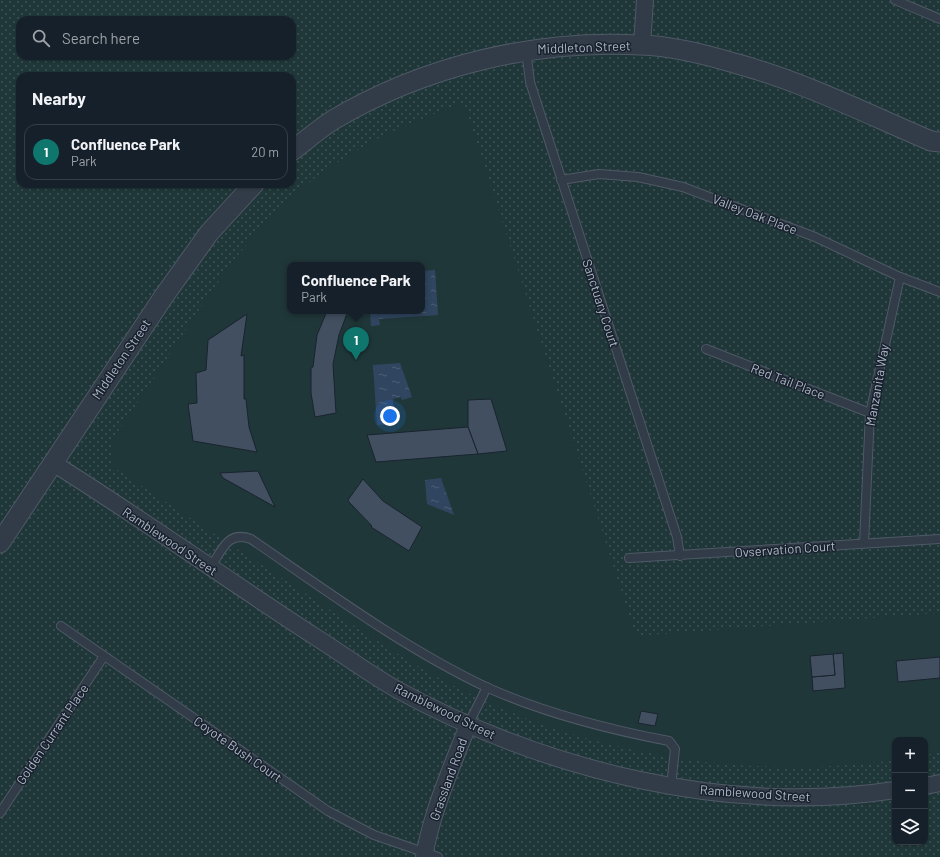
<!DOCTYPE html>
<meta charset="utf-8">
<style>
:root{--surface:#16202a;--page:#1f2832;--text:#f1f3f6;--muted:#9ea3a8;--line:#353e47;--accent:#0f766e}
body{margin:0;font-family:Barlow,sans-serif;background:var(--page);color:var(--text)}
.controls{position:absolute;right:12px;bottom:12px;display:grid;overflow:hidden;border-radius:8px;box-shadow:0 1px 3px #0004}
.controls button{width:36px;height:36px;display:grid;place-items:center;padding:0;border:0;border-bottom:1px solid var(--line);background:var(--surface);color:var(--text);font:20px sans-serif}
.you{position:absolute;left:390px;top:416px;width:14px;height:14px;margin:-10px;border:3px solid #fff;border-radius:50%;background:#1a73e8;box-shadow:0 0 0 6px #1a73e833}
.badge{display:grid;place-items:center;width:26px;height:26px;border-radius:50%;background:var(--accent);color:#fff;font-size:13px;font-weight:700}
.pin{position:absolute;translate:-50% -33px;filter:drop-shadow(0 1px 2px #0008)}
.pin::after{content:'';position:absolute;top:21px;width:14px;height:12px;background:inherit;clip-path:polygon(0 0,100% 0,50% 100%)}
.popup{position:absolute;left:287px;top:262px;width:138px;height:52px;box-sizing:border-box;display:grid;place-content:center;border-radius:8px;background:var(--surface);filter:drop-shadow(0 1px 3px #0005);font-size:13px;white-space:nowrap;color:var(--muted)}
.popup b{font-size:15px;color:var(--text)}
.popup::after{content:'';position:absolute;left:50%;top:100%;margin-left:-8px;border:8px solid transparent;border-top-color:var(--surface)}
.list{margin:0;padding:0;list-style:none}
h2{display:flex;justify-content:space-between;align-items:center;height:52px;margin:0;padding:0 16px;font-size:17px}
h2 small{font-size:13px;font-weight:400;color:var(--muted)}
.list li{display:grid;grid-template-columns:26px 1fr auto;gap:12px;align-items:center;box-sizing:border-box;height:56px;margin:0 8px 8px;padding:0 8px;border:1px solid var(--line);border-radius:12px}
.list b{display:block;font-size:15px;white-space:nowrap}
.list p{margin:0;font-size:13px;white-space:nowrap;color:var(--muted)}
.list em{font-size:13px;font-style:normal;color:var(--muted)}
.icon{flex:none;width:22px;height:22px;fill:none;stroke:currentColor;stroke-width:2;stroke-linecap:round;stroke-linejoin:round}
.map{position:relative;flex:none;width:940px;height:857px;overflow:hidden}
.search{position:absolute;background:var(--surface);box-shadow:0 1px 3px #0004;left:16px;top:16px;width:280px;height:44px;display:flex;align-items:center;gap:10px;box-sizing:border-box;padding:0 14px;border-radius:12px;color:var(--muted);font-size:15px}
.panel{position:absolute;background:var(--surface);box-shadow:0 1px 3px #0004;left:16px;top:72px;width:280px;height:116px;border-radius:12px}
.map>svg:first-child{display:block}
.grass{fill:url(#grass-dots);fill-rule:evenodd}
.park{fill:#203739;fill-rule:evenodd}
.water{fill:url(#water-ripples)}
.building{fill:#414f60;stroke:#1a232f}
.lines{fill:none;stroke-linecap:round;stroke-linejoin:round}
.service-casing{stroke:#4f5966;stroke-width:10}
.minor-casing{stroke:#4f5966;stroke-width:18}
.tertiary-casing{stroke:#4f5966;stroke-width:21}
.service{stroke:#323c48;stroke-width:8}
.minor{stroke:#323c48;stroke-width:16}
.tertiary{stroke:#323c48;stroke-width:19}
.labels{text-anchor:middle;stroke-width:3;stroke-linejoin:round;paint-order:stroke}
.street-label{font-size:13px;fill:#acb6c5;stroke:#18212d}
</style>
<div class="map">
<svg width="940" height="857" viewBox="0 0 940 857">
<defs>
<pattern id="grass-dots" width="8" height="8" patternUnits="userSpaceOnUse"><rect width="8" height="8" fill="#203739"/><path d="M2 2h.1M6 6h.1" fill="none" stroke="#3e5254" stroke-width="1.8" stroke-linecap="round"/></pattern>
<pattern id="water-ripples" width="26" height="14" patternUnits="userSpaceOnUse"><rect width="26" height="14" fill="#304660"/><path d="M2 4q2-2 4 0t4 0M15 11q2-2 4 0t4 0" fill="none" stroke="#4b5e75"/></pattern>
</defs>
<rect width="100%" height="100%" fill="#1e2a38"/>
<path class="grass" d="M0 0H940V857H0ZM20 20H292V56H20ZM20 76H292V184H20ZM290 265H422V311H290ZM895 740H925V842H895Z"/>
<path class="park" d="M464 103 636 636 940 613V752L925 755V740H895V760C752 780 600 757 470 694 413 667 361 630 308 595 243 553 178 510 113 467L112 440C136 405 159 370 183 334 213 288 243 243 283 205 335 156 398 125 464 103ZM290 265H422V311H290Z"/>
<g class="water">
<path d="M435 270 438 315 379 319 380 325 371 326 370 311H422V271Z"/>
<path d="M400 363 412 397 402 400 401 397 393 399 395 424 377 425 373 365Z"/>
<path d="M441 478 454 515 427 504 425 480Z"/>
</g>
<g class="building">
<path d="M327 311H348L339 335 333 364 336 413 315 417 311 393V368L313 367 317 335Z"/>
<path d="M247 314 241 356 244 355V399H246L249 427 257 452 193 441 188 404 197 403 196 373 206 370 208 340Z"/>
<path d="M491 399 507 451 478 454 468 427V400Z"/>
<path d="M468 427 478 454 376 462 367 435Z"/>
<path d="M258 471 275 507 223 478 220 473Z"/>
<path d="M363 479 383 501 422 527 409 551 371 527 372 526 349 502 348 500Z"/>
<path d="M843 653 845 688 813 691 812 677 835 675 833 654Z"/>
<path d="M833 654 835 675 812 677 810 656Z"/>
<path d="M940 657V678L898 682 896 661Z"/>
<path d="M641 711 658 714 655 726 638 723Z"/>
</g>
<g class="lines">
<defs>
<g id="service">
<path d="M895 0 940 19"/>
<path d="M526 50 530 82 677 537 680 556"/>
<path d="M561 180 599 174 638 177 683 187 815 237 900 277 940 292"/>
<path d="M706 349 870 413"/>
<path d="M864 543 870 413 900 277"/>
<path d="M629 558 940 539"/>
<path d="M210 568C222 551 227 530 251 539 327 591 402 647 486 687 544 713 606 729 669 741L675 749 671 786"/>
<path d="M61 626 328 811 374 835 438 857"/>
<path d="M468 725 487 687"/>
<path d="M0 813 104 656"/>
</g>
<g id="minor">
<path d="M642 45 645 0"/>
<path d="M53 463C141 518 226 579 314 636 341 653 368 673 396 689 544 770 727 816 895 790"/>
<path d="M925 786 940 783"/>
<path d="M424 857C432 811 451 769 468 725"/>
</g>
<g id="tertiary">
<path d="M292 151C305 141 319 129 333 120 424 66 535 39 641 45 672 46 704 54 734 63 802 81 867 114 931 141L940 142"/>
<path d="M0 543 164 296 209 233 254 184"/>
</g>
</defs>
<use href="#service" class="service-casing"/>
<use href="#minor" class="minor-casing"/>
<use href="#tertiary" class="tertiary-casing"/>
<use href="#service" class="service"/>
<use href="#minor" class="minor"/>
<use href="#tertiary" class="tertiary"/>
</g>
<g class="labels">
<g class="street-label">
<text transform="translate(584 47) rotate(-2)" y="5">Middleton Street</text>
<text transform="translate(755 214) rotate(21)" y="5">Valley Oak Place</text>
<text transform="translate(601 303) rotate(72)" y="5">Sanctuary Court</text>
<text transform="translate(121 359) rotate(-56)" y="5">Middleton Street</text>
<text transform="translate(788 381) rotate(21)" y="5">Red Tail Place</text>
<text transform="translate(877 385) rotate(-80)" y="5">Manzanita Way</text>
<text transform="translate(170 541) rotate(34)" y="5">Ramblewood Street</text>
<text transform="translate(785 549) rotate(-4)" y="5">Ovservation Court</text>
<text transform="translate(445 711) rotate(26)" y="5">Ramblewood Street</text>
<text transform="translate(52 734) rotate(-56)" y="5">Golden Currant Place</text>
<text transform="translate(238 749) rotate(35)" y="5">Coyote Bush Court</text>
<text transform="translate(448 779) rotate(-70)" y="5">Grassland Road</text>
<text transform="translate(755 793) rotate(4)" y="5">Ramblewood Street</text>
</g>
</g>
</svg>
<div class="controls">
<button>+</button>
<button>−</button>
<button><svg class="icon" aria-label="layers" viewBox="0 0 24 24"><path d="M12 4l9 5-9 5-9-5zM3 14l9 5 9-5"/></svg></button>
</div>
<div class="you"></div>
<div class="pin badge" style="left:356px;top:360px">1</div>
<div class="popup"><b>Confluence Park</b>Park</div>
<div class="search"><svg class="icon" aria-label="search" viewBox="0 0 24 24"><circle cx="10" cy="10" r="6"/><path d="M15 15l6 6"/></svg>Search here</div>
<section class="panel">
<h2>Nearby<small></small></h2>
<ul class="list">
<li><span class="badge">1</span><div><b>Confluence Park</b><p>Park</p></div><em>20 m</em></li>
</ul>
</section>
</div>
